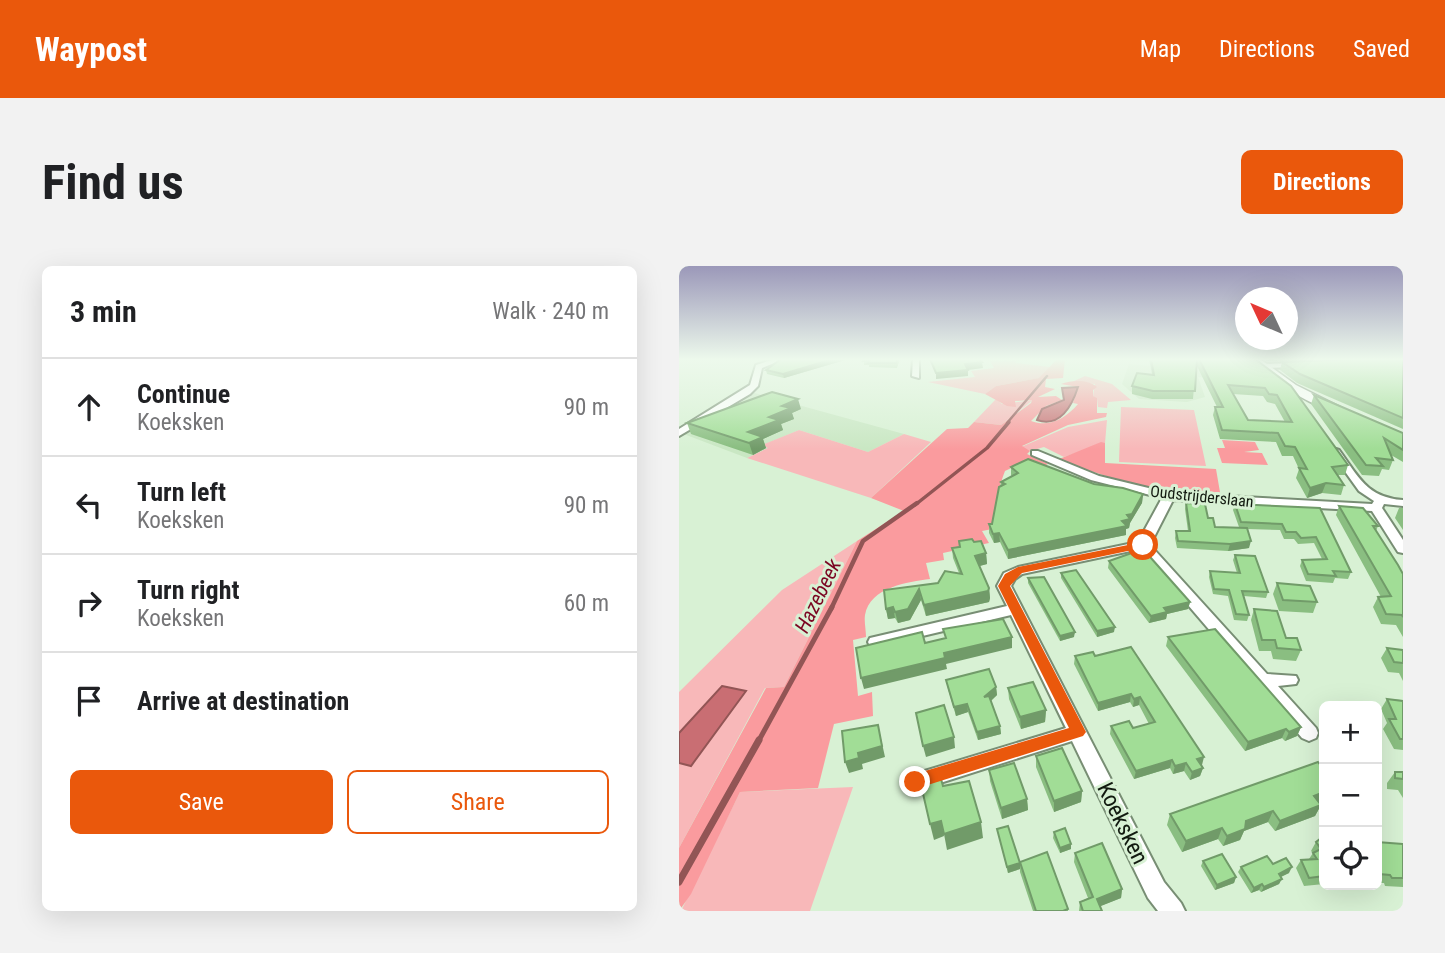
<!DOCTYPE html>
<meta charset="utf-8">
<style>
:root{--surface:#fff;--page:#f2f2f2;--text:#202124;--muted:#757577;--line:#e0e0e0;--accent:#ea580c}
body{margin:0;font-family:"Roboto Condensed",sans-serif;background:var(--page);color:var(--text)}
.controls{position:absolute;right:21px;bottom:21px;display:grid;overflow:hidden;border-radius:10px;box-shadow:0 7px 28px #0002}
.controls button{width:63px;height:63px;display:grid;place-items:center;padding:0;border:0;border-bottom:2px solid var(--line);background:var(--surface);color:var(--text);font:35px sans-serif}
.compass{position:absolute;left:556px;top:21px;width:63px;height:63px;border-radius:50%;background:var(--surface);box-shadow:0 7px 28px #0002;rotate:314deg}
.stop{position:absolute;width:21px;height:21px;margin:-16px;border:5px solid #ea580c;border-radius:50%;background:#fff}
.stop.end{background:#ea580c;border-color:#fff;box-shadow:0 2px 7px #0008}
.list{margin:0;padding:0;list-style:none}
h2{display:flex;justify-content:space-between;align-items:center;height:91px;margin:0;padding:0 28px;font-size:30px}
h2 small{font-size:23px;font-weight:400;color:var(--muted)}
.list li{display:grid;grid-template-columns:46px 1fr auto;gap:21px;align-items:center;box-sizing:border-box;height:98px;padding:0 28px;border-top:2px solid var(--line)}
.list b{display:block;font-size:26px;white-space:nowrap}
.list p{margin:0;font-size:23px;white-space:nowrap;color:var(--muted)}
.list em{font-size:23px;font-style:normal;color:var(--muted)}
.actions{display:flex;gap:14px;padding:21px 28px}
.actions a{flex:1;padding:16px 0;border:2px solid var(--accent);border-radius:10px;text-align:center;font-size:24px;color:var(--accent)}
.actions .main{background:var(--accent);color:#fff}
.icon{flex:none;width:38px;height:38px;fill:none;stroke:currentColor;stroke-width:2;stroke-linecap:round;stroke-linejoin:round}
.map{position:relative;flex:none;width:724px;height:645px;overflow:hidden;border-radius:10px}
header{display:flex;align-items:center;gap:42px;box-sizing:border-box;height:98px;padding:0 35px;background:var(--accent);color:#fff}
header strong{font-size:33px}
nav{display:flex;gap:38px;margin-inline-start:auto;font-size:24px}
.intro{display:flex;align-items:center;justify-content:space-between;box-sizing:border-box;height:168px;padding:0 42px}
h1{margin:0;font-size:49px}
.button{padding:18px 32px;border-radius:10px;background:var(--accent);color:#fff;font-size:24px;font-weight:700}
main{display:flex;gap:42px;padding:0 42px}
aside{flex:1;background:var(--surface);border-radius:10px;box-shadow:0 7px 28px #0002}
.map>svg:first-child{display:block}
.built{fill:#c9e7c3}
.green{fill:#f8b8b9}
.forest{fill:#fa9b9e}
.water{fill:#c96e73;stroke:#925555;stroke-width:2}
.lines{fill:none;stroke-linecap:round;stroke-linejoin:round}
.stream-far4{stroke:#925555;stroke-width:2.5}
.stream-far3{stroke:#925555;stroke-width:3.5}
.stream-far2{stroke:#925555;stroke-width:4.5}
.stream-far1{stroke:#925555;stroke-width:5}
.stream{stroke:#925555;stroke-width:7}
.street-casing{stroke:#788e74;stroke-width:4}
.secondary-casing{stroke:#788e74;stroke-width:3}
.street{fill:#fff;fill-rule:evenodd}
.secondary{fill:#fff;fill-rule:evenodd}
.wall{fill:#8abe81;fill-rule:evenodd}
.shaded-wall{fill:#719b69}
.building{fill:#a1dd96;stroke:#719b69;stroke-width:2;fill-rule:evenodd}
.route{fill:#ea580c}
.labels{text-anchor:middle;stroke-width:6;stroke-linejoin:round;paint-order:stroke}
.far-street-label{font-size:16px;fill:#121a10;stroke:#d8f1d4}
.water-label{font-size:21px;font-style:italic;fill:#7b0522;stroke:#d8f1d4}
.near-street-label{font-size:23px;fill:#121a10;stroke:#d8f1d4}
</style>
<header>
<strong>Waypost</strong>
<nav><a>Map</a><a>Directions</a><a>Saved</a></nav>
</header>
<div class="intro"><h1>Find us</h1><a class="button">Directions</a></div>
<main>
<aside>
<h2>3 min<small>Walk · 240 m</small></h2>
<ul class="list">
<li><svg class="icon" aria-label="ahead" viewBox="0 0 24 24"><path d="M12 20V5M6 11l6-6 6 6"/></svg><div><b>Continue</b><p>Koeksken</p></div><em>90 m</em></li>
<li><svg class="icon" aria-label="left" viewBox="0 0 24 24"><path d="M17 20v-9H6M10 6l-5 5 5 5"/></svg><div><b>Turn left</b><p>Koeksken</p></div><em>90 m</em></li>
<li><svg class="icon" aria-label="right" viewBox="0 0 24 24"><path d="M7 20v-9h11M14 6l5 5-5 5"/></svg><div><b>Turn right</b><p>Koeksken</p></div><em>60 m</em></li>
<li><svg class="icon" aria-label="arrive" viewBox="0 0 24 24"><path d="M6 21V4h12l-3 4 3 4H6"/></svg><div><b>Arrive at destination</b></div></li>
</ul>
<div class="actions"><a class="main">Save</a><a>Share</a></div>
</aside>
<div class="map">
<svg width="724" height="645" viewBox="0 0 724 645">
<rect width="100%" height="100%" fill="#d8f1d4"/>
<g class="built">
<path d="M450 98 571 108V115L519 111 526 131 508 136 460 133 443 118Z"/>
<path d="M72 126 225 168 189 186 120 164 84 179 90 182 68 192 2 167Z"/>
</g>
<g class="green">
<path d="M310 93H339L336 97 371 101 361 112 317 120 306 128 249 116 296 111 292 105 315 102Z"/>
<path d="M406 110 433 118 452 134 429 136 428 142 419 141 418 133 414 130 416 118 393 116Z"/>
<path d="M317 133 323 138 354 134 322 159 295 156Z"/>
<path d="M442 141 515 144 527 200 440 196Z"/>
<path d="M428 154 426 177 385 191 365 181 351 185 342 181 389 161Z"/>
<path d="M120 164 189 186 225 168 252 176 192 232 68 192 89 182 83 179Z"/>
<path d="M178 275 105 421 86 422 0 582V497L12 500 43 420 0 467V426L103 324Z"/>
<path d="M174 521 131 645H2L61 526Z"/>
</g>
<g class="forest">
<path d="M378 93H386L384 112 367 113 366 121 376 123 359 131 377 130 383 134 367 140 352 155C371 162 387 152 399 138L394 137 399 121 382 118C393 114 409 113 418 121L414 124V130L418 132V147H428L427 151 389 159 343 180 351 185 348 188 369 198 361 202 347 195 326 205C318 227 314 238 324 261L303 265 310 277 264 287 265 294 247 297 251 313C229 316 191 321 186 349 185 355 187 364 187 371L174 374 179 430 193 426 194 450 155 458 139 522 61 526 12 628 0 645V582L87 422 105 421 178 275 225 245 192 232 268 163 289 162 295 156 322 159 352 137 353 134 336 135 337 141 328 140 306 128 317 120 360 112Z"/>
<path d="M543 174 576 176 580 184 565 186 583 187 589 199 543 197 538 182H546Z"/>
<path d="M422 176 426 177V197L537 203 542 232 467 223 378 194Z"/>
</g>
<g class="water">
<path d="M399 121C393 140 381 162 358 154L363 143 385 134 383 122Z"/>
<path d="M43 420 67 425 12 500 0 497V467Z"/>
</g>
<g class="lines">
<path class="stream-far4" d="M328 157 368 110"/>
<path class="stream-far3" d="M236 239 308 182 330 156"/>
<path class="stream-far2" d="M152 343 184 275 238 237"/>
<path class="stream-far1" d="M79 476 153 341"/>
<path class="stream" d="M0 616 80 474"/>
<defs>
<g id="street">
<path d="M96 93H105L83 102 79 120 71 128 0 170V163L71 119 77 99Z"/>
<path d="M234 93H240V112L233 110Z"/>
<path d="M620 97 623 101 583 102 579 100 583 98Z"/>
<path d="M657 183 660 184C679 210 688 232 724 234V240L705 238 703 242 724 274V287L719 286 693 245 494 234 471 279 588 408 617 410 619 414 617 418 599 420 637 462 639 467 637 472 630 475 623 472 461 283 343 308 336 313 332 320 485 616 502 637 506 645H479L469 632 393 475 236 525 229 522 226 516 229 510 387 462 332 349 197 381 191 380 189 376 191 372 328 340 318 320 325 307 339 301 459 276 483 232 412 214 353 189V185H359L420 210 490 227 693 238 695 235 680 225 652 186Z"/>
</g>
<path id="secondary" d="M569 93H581L617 119 665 143C650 155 582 107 569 93Z"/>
</defs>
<use href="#street" class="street-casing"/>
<use href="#secondary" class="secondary-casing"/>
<use href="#street" class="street"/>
<use href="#secondary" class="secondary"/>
</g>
<g class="wall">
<path d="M102 93H221L218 102 190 101V99H185V94H166L105 112 88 108 87 104Z"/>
<path d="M470 93H576L669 199 666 209H659L665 219 662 229 643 227 628 232 617 212 620 203 614 190H603L597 176 541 173 534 149 536 141H538L517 98 514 133H473L453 128V120L473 108ZM554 128 584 130 588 136 596 138 606 156 569 154Z"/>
<path d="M587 93H666L588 95Z"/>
<path d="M724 93V163L618 117 601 104 603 96Z"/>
<path d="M635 129 724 167V196L712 189 714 194 710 204 703 203 700 210 683 209 632 138Z"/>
<path d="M122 143 113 147 115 153 102 158 104 164 84 173 87 182 74 189 12 168 8 157Z"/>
<path d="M332 201 464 228 463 237 451 257 450 262 447 263V269L329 293 321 276 315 277 310 267V258H313L322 216 333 210 332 209Z"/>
<path d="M507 237 529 252 536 261H560L554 244 556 238 641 242 672 306 669 313 656 312 654 317 627 315 621 300 623 294 643 293 635 277 619 278 615 273H605L601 264 568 263 570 282 549 285 498 282 496 272 497 265H509L506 243Z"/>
<path d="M660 240 699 260 697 265 724 308V371L717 359 702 358 694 341 699 331H702L657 249Z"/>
<path d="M720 242H724V264L716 252Z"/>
<path d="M295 276 307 287 308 298 300 300 310 322 311 332 310 336 247 350 242 334 231 354 219 357 216 352 209 353 207 343 280 307 274 292 273 282Z"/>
<path d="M556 289 589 326 587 332 565 330 570 349 568 355 555 354 549 330 534 328 530 311 531 305 558 307 554 294Z"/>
<path d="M430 295 511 336 509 343 488 348 487 353 470 357 429 302Z"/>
<path d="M382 307 435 366 418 371 382 312Z"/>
<path d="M349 312 395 371 381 375 349 317Z"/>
<path d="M598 317 638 336 634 347 600 345 594 328Z"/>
<path d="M575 343 622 384 617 395 594 393 592 385H580L572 354Z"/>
<path d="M489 371 622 461 618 470 606 475 603 472 566 485 487 380Z"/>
<path d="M452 381 523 499 524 502 521 510 511 514 505 505 494 508 491 502 455 513 431 468 432 460 454 462 470 458 460 439 454 441 451 436 419 445 395 398 396 390H416Z"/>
<path d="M708 382 724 384V415L720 407 709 406 702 392Z"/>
<path d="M267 414 317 421 318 429 312 435 321 460 322 468 299 474 289 446 277 450 269 423Z"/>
<path d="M329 422 367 444 366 456 342 463 330 433Z"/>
<path d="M708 433 724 434V484L715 483 704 463 708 457 702 443Z"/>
<path d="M357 490 403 525 402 536 375 546 357 501Z"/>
<path d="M310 504 348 533 349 544 323 553 311 515Z"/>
<path d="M716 506H724V532L719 524 708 523V517Z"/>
<path d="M645 534 640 536 642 539 636 550 596 565 589 556 565 565 561 574 544 580 539 573 503 586 488 559 491 548Z"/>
<path d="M318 563 341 597V603L329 607Z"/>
<path d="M375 566 392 583 381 587 374 572Z"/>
<path d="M645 572V618L625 620 617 602 622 594 630 593 634 587 632 585 637 576Z"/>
<path d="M698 576 724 578V621L706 620 705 617H698Z"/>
<path d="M396 587 443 623 442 632 421 640 423 645H400L401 636 409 632 395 596Z"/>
<path d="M524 595 557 611 555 617 536 624 522 600Z"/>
<path d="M341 596 389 643V645H354L341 606Z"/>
<path d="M562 601 610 607 602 611 600 618 582 626 580 624 572 627 559 606Z"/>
</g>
<g class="shaded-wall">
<path d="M154 93H165L166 94 105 112 104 108Z"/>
<path d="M303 96 304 102 289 104V110L257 113V107L286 98Z"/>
<path d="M119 133 122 143 113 147 115 153 102 158 104 164 84 173 87 182 74 189 70 177 69 166 90 151 103 140Z"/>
<path d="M647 217 643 227 628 232 631 222Z"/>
<path d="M464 228 463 237 451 257 450 262 447 263V269L329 293V284L443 255Z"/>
<path d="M320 267 321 276 315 277 314 268Z"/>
<path d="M572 275 570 282 549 285 551 278Z"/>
<path d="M307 287 308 298 297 301 296 290Z"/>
<path d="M310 322 311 332 310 336 247 350 245 339Z"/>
<path d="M240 323 242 334 231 354 219 357 216 346Z"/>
<path d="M511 336 509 343 488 348 487 353 470 357 472 350 485 342Z"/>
<path d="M214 341 216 352 209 353 207 343Z"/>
<path d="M436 361 435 366 418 371V365Z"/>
<path d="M396 366 395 371 381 375V370Z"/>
<path d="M333 371V382L267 398 268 403 185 423 182 412 265 387Z"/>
<path d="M317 421 318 429 306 440 305 431Z"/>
<path d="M452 428 451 436 419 445V437Z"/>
<path d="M461 431 460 439 454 441 455 433Z"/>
<path d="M288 438 289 446 277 450 275 441Z"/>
<path d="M367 444 366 456 342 463 341 451Z"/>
<path d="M199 459 206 491 183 498 184 503 170 507 166 496 179 487Z"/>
<path d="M321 460 322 468 299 474 298 466Z"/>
<path d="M622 461 618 470 606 475 610 466Z"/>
<path d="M607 463 603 472 566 485 569 476Z"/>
<path d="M275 471 276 482 247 491 244 480Z"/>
<path d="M525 491 523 499 516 501 518 493Z"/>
<path d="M493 494 491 502 455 513 457 505Z"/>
<path d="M507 497 505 505 494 508 496 500Z"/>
<path d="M524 502 521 510 511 514 513 506Z"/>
<path d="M403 525 402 536 375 546V535Z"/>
<path d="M645 526V534L629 541 635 530Z"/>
<path d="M348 533 349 544 323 553 322 542Z"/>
<path d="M642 539 636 550 596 565 601 555Z"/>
<path d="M594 545 589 556 565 565 561 574 544 580 548 570 567 555Z"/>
<path d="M262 555 265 570 255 574 251 558Z"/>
<path d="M302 556 304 572 268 584 265 568Z"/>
<path d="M543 562 539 573 503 586 507 575Z"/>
<path d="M392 578V583L381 587V582Z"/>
<path d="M341 597V603L329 607 328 601Z"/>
<path d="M613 601 610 607 597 613 600 608Z"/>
<path d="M557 611 555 617 536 624 538 619Z"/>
<path d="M603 613 600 618 582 626 585 621Z"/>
<path d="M583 618 580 624 572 627 575 622Z"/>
<path d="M443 623 442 632 417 642 418 633Z"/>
</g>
<g class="building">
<path d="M102 93H154L104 108 87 104Z"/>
<path d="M185 93H219L217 97H189L191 94 184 95Z"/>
<path d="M251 93H300L303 96 286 98 289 104 257 107Z"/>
<path d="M472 93H518L516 125H474L453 120 458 107 475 109Z"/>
<path d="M520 93H576L612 120 669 199 653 201 665 219 647 217 631 222 620 202 628 203 616 181 606 180 599 167 543 164 536 141H544ZM549 119 586 122 590 128 598 129 613 156 569 154Z"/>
<path d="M678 93H724V152L621 108 603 96Z"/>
<path d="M93 126 119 133 103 140 112 142 90 151 100 154 69 166 84 171 70 177 8 157Z"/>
<path d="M635 129 724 167V184L705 172 714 194 697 192 704 200 687 199Z"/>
<path d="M349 193 415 218 444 222 464 228 453 248 448 249 451 253 443 255 448 260 329 284 320 267 314 268 310 258H313L320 221 326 218 322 216 339 207 332 201Z"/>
<path d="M507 237 526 238 529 252H534L536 261 568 262 572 275 551 278 499 275 497 265H511Z"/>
<path d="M556 238 641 242 672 306 654 305 657 310 629 308 623 294 648 293 637 271 622 272 617 266H607L603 258 562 256Z"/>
<path d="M660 240 684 242 699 260H694L719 299 724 308V351L723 349 707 348 699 331 712 330Z"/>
<path d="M293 273 295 276 302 275 307 287 296 290 310 322 309 325 245 339 240 323 229 343 216 346 214 341 207 343 205 324 259 317 266 305 283 308 273 282 281 281 280 275Z"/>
<path d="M464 283 511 336 485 342 488 346 472 350 430 295Z"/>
<path d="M556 289 576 290 589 326 563 325 570 349 557 348 550 324 535 323 531 305 561 307Z"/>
<path d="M397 304 436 361 418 365 382 307Z"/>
<path d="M365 311 396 366 381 370 349 312Z"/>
<path d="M598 317 631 320 638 336 604 334Z"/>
<path d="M575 343 598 345 607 372H618L622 384 598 382 596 374H583Z"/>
<path d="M324 353 333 371 265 387 266 392 182 412 177 382 243 366 246 377 267 372 264 363Z"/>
<path d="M536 363 622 461 610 466 607 463 569 476 489 371Z"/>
<path d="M452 381 525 491 518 493 524 502 513 506 507 497 496 500 493 494 457 505 432 460 450 455 454 462 476 456 461 431 455 433 452 428 419 437 396 390 414 386 416 390Z"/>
<path d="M708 382 724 384V397L715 396Z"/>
<path d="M310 403 317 421 305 431 310 430 321 460 298 466 288 438 275 441 267 414Z"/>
<path d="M354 416 367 444 341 451 329 422Z"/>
<path d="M708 433 724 435V473H721L710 453H717Z"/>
<path d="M265 439 275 471 244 480 237 447Z"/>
<path d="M199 459 203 480 179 487 180 492 166 496 163 465Z"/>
<path d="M383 482 403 525 375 535 357 490Z"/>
<path d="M639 496 645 504V526L635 530 642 539 601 555 594 545 567 555 566 563 548 570 543 562 507 575 491 548Z"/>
<path d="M335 497 348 533 322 542 310 504Z"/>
<path d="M716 506H724V513L716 512Z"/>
<path d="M262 513 264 520 290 515 302 556 265 568 262 555 251 558 242 519Z"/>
<path d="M329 560 341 597 328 601 318 563Z"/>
<path d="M386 562 392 578 381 582 375 566Z"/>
<path d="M645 572V610L630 612 622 594 638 593 634 587 642 583 637 576 641 573Z"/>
<path d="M698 576 724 578V612H713L711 609 700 608 698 603Z"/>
<path d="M423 577 443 623 418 633 423 645H404L401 636 414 631 396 587Z"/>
<path d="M368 586 389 643 384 645H357L341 596Z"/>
<path d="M543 588 557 611 538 619 524 595Z"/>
<path d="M588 590 594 598 607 592 613 601 600 608 603 613 585 621 583 618 575 622 562 601Z"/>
</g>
<linearGradient id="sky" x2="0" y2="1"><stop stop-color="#9b98b9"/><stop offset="0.51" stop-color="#edf9ec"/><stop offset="1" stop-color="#edf9ec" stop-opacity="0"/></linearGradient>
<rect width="724" height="183" fill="url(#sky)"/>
<path class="route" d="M464 276H468V281L343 307 331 320 407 466 404 470 236 523 231 521V511L236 508 390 462 319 320 326 308 339 301Z"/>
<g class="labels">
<g class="far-street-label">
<text transform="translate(523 230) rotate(6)" y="6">Oudstrijderslaan</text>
</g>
<g class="water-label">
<text transform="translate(139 330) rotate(-64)" y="7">Hazebeek</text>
</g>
<g class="near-street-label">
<text transform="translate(444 557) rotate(64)" y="8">Koeksken</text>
</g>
</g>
</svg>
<div class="controls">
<button>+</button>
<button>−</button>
<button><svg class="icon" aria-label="locate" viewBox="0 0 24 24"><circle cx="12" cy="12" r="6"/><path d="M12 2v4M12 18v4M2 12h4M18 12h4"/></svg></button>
</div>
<svg class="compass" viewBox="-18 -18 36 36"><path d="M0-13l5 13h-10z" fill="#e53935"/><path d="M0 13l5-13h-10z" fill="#757577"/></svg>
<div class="stop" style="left:464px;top:279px"></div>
<div class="stop end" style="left:236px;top:516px"></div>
</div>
</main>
